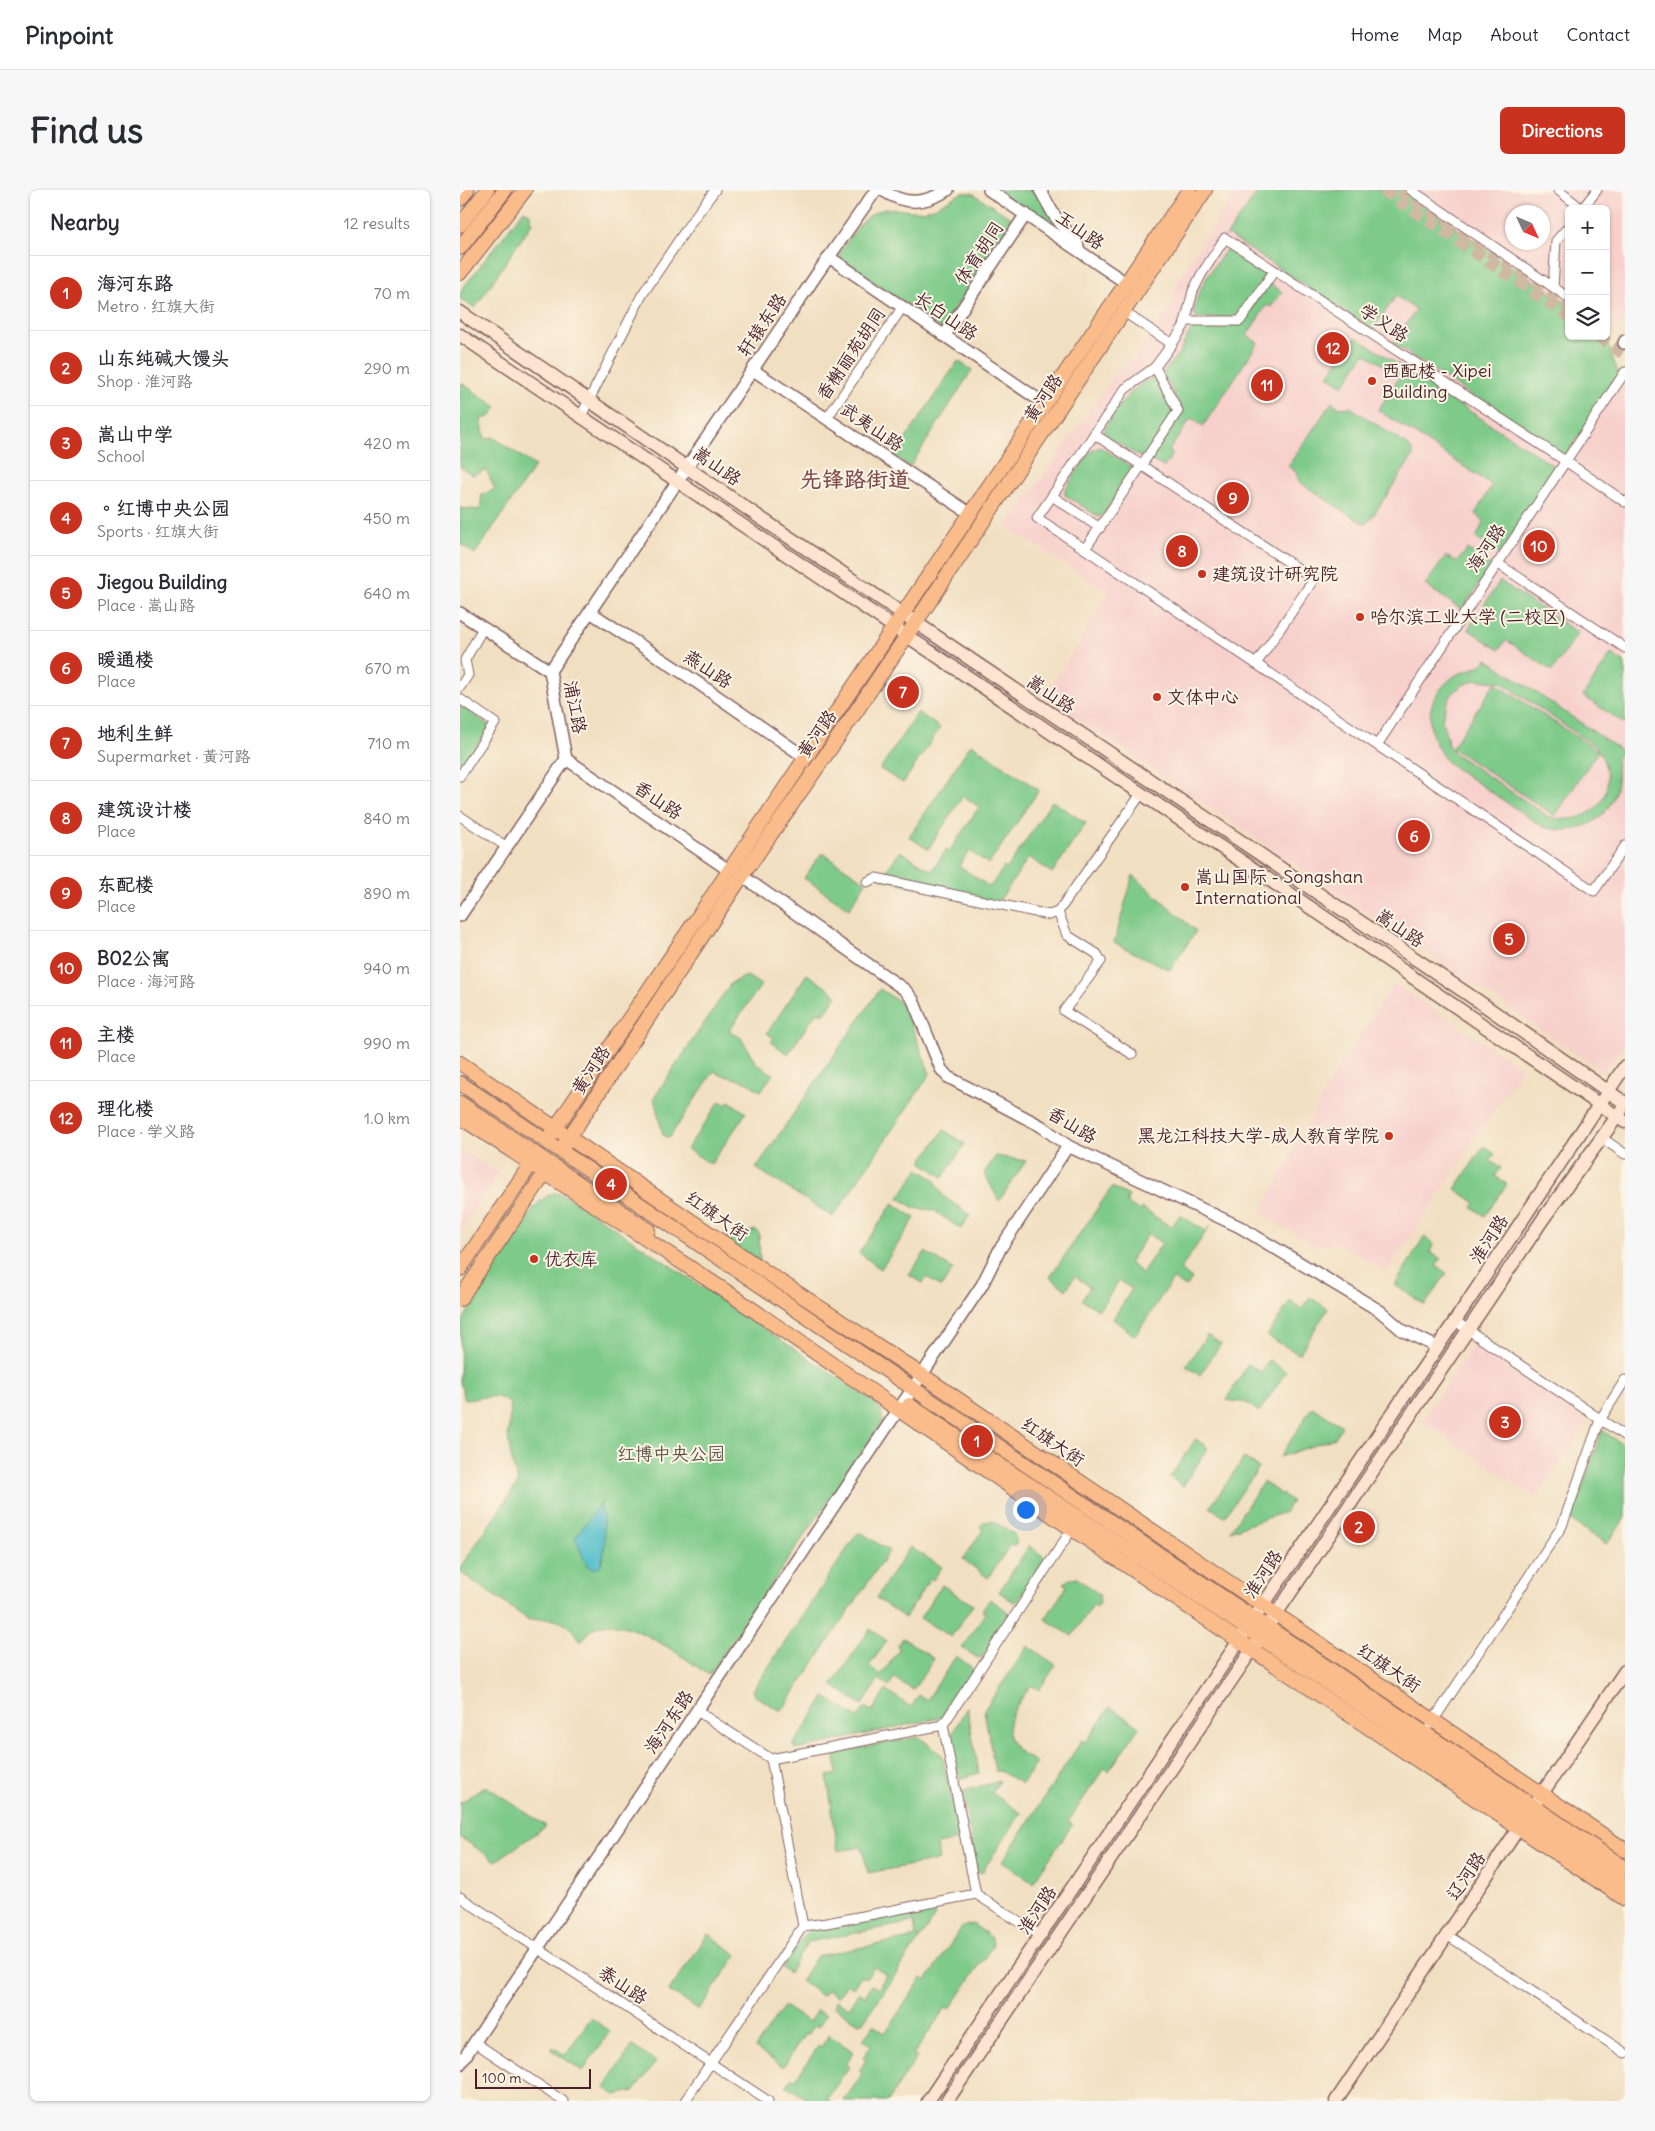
<!DOCTYPE html>
<meta charset="utf-8">
<style>
:root{--surface:#fff;--page:#f7f7f7;--text:#2b2b33;--muted:#7c7c81;--line:#e1e1e2;--accent:#c8321e}
body{margin:0;font-family:Delius,"LXGW WenKai TC",sans-serif;background:var(--page);color:var(--text)}
.controls{position:absolute;right:15px;top:15px;display:grid;overflow:hidden;border-radius:8px;box-shadow:0 1px 4px #0004}
.controls button{width:45px;height:45px;display:grid;place-items:center;padding:0;border:0;border-bottom:1px solid var(--line);background:var(--surface);color:var(--text);font:25px sans-serif}
.compass{position:absolute;left:1045px;top:15px;width:45px;height:45px;border-radius:50%;background:var(--surface);box-shadow:0 1px 4px #0004;rotate:134deg}
.scale{position:absolute;left:15px;bottom:12px;width:116px;box-sizing:border-box;padding-left:5px;border:2px solid #4a1f2b;border-top:0;font-size:14px;line-height:18px;white-space:nowrap;color:#4a1f2b;-webkit-text-stroke:4px #fcf5e5;paint-order:stroke}
.you{position:absolute;left:565px;top:1319px;width:18px;height:18px;margin:-12px;border:4px solid #fff;border-radius:50%;background:#1a73e8;box-shadow:0 0 0 8px #1a73e833}
.badge{display:grid;place-items:center;width:32px;height:32px;border-radius:50%;background:var(--accent);color:#fff;font-size:16px;font-weight:700}
.pin{position:absolute;translate:-50% -50%;border:2px solid #fff;box-shadow:0 1px 5px #0006}
.list{margin:0;padding:0;list-style:none}
h2{display:flex;justify-content:space-between;align-items:center;height:65px;margin:0;padding:0 20px;font-size:21px}
h2 small{font-size:16px;font-weight:400;color:var(--muted)}
.list li{display:grid;grid-template-columns:32px 1fr auto;gap:15px;align-items:center;box-sizing:border-box;height:75px;padding:0 20px;border-top:1px solid var(--line)}
.list b{display:block;font-size:19px;white-space:nowrap}
.list p{margin:0;font-size:16px;white-space:nowrap;color:var(--muted)}
.list em{font-size:16px;font-style:normal;color:var(--muted)}
.icon{flex:none;width:28px;height:28px;fill:none;stroke:currentColor;stroke-width:2;stroke-linecap:round;stroke-linejoin:round}
.map{position:relative;flex:none;width:1165px;height:1911px;overflow:hidden;border-radius:8px}
header{display:flex;align-items:center;gap:30px;box-sizing:border-box;height:70px;padding:0 25px;background:var(--surface);border-bottom:1px solid var(--line)}
header strong{font-size:24px}
nav{display:flex;gap:28px;margin-inline-start:auto;font-size:18px}
.intro{display:flex;align-items:center;justify-content:space-between;box-sizing:border-box;height:120px;padding:0 30px}
h1{margin:0;font-size:35px}
.button{padding:12px 22px;border-radius:8px;background:var(--accent);color:#fff;font-size:18px;font-weight:700}
main{display:flex;gap:30px;padding:0 30px}
aside{flex:1;background:var(--surface);border-radius:8px;box-shadow:0 1px 4px #0004}
.map>svg:first-child{display:block}
.built{fill:#f7d0cc;fill-rule:evenodd}
.green{fill:#7eca89;stroke:#64745a;fill-rule:evenodd}
.water{fill:#50bdca;stroke:#4d6e7a}
.lines{fill:none;stroke-linecap:round;stroke-linejoin:round}
.secondary-tunnel{stroke:#d0b9a3;stroke-width:12;stroke-dasharray:12 6;stroke-linecap:butt}
.minor-casing{stroke:#846260;stroke-width:11}
.tertiary-casing{stroke:#846260;stroke-width:14}
.secondary-casing{stroke:#846260;stroke-width:15}
.primary-casing{stroke:#846260;stroke-width:16}
.minor{stroke:#fff;stroke-width:9}
.tertiary{stroke:#fff;stroke-width:11}
.secondary{stroke:#fde4d0;stroke-width:12}
.primary{stroke:#f9bc8a;stroke-width:14}
.poi-dot{fill:#c8321e;stroke:#fcf5e5;stroke-width:2}
.labels{text-anchor:middle;stroke-width:4;stroke-linejoin:round;paint-order:stroke}
.street-label{font-size:18px;fill:#4a1f2b;stroke:#fcf5e5}
.poi-label{font-size:18px;fill:#4a1f2b;stroke:#fcf5e5;text-anchor:start}
.park-label{font-size:18px;fill:#5a5247;stroke:#fcf5e5}
.district-label{font-size:22px;font-weight:bold;fill:#814c4f;stroke:#fcf5e5}
</style>
<header>
<strong>Pinpoint</strong>
<nav><a>Home</a><a>Map</a><a>About</a><a>Contact</a></nav>
</header>
<div class="intro"><h1>Find us</h1><a class="button">Directions</a></div>
<main>
<aside>
<h2>Nearby<small>12 results</small></h2>
<ul class="list">
<li><span class="badge">1</span><div><b>海河东路</b><p>Metro · 红旗大街</p></div><em>70 m</em></li>
<li><span class="badge">2</span><div><b>山东纯碱大馒头</b><p>Shop · 淮河路</p></div><em>290 m</em></li>
<li><span class="badge">3</span><div><b>嵩山中学</b><p>School</p></div><em>420 m</em></li>
<li><span class="badge">4</span><div><b>。红博中央公园</b><p>Sports · 红旗大街</p></div><em>450 m</em></li>
<li><span class="badge">5</span><div><b>Jiegou Building</b><p>Place · 嵩山路</p></div><em>640 m</em></li>
<li><span class="badge">6</span><div><b>暖通楼</b><p>Place</p></div><em>670 m</em></li>
<li><span class="badge">7</span><div><b>地利生鲜</b><p>Supermarket · 黄河路</p></div><em>710 m</em></li>
<li><span class="badge">8</span><div><b>建筑设计楼</b><p>Place</p></div><em>840 m</em></li>
<li><span class="badge">9</span><div><b>东配楼</b><p>Place</p></div><em>890 m</em></li>
<li><span class="badge">10</span><div><b>B02公寓</b><p>Place · 海河路</p></div><em>940 m</em></li>
<li><span class="badge">11</span><div><b>主楼</b><p>Place</p></div><em>990 m</em></li>
<li><span class="badge">12</span><div><b>理化楼</b><p>Place · 学义路</p></div><em>1.0 km</em></li>
</ul>
</aside>
<div class="map">
<svg width="1165" height="1911" viewBox="0 0 1165 1911">
<rect width="100%" height="100%" fill="#fcf5e5"/>
<filter id="ink" filterUnits="userSpaceOnUse"><feTurbulence type="fractalNoise" baseFrequency=".02" numOctaves="2"/><feDisplacementMap in="SourceGraphic" scale="10" xChannelSelector="R" yChannelSelector="G"/><feConvolveMatrix kernelMatrix="1 2 1 2 8 2 1 2 1" color-interpolation-filters="sRGB"/></filter>
<filter id="wash" filterUnits="userSpaceOnUse"><feTurbulence type="fractalNoise" baseFrequency=".0096" numOctaves="4" result="noise"/><feDisplacementMap in="SourceGraphic" scale="20" xChannelSelector="R" yChannelSelector="G"/><feGaussianBlur stdDeviation="1.12" result="paint"/><feColorMatrix in="noise" values="0 0 0 0 0 0 0 0 0 0 0 0 0 0 0 0 0 1.4 0 .05"/><feComposite in="paint" operator="in"/></filter>
<g filter="url(#wash)">
<rect width="100%" height="100%" fill="#f1dfc1"/>
<g class="built">
<path d="M777 0H1165V128L1146 149 1159 186 1165 190V852L1144 882 584 506 620 452 648 402 547 337 658 180 673 169 710 117 717 92ZM1109 19H1146V146H1109ZM1052 22H1082V52H1052Z"/>
<path d="M934 793 1062 878 927 1082 879 1054 856 1056 801 1023 879 875 891 859Z"/>
<path d="M0 958 39 984 0 1041Z"/>
<path d="M1013 1155 1128 1232 1077 1308 962 1231Z"/>
</g>
<g class="green">
<path d="M534 0H575L598 37 597 41Z"/>
<path d="M799 0H940L1109 115V146H1146V140L1151 143 1146 149 1159 186 1104 268 933 153 956 120 936 106 913 140 768 45 765 48Z"/>
<path d="M502 3H512L554 30 481 139 382 70 379 64C392 46 406 17 432 19 444 19 455 23 467 20 478 18 491 8 502 3Z"/>
<path d="M64 20 72 26 70 29 73 32 15 118 0 109V102Z"/>
<path d="M769 59 803 80 805 84 803 88 775 128H739L734 125C734 101 753 78 766 60Z"/>
<path d="M809 93 822 102 811 117 807 115 787 145 798 153 743 236 731 228 709 261 713 264 704 277 690 270 723 221 703 183 719 163 732 137 738 134 780 135Z"/>
<path d="M898 148 1097 278 1040 365 1016 348 1024 331 1015 324 1032 295 918 220 940 186 905 163 883 196 868 186 893 149Z"/>
<path d="M498 171 512 180 450 277 434 266Z"/>
<path d="M693 188 697 190 712 220 711 228 684 266 680 267 647 246 644 242C651 222 673 195 693 188Z"/>
<path d="M0 192 37 217 30 227 21 229 25 249 33 247 75 276 15 364 0 354V318L20 320 22 305 35 299 26 280 13 285 0 277Z"/>
<path d="M872 212 880 218 890 217 949 256 953 261V266L910 330 906 333 901 332 839 292 836 282 828 276Z"/>
<path d="M640 257 672 277 674 281 643 325 639 327 605 305V299L631 261Z"/>
<path d="M1008 359 1031 376 1002 420 965 395 986 366 997 372Z"/>
<path d="M1040 391 1118 443 1092 481 1046 450 1039 460 1008 439Z"/>
<path d="M1151 464 1165 473V534L1123 506Z"/>
<path d="M1027 469 1162 561 1156 570C1165 619 1129 650 1083 637L988 573C965 545 961 511 993 487 1005 479 1019 480 1027 469ZM1016 490 1041 492 1136 557C1164 597 1137 639 1089 627L994 563 989 555 982 530 986 515 993 503 1003 495Z"/>
<path d="M1035 493 1138 561 1095 626 992 558Z"/>
<path d="M0 515 30 536 0 580Z"/>
<path d="M458 522 480 538 443 593 420 579Z"/>
<path d="M511 554 579 600 529 674 509 661 499 676 530 697 544 677 547 679 592 611 626 633 592 683 569 667 537 714 421 689 440 661 472 681 486 660 489 662 519 617 503 606 468 659 449 647Z"/>
<path d="M362 663 406 692 389 719 344 688Z"/>
<path d="M673 685 736 741 710 780 654 753Z"/>
<path d="M347 784 377 805 365 823H356L328 864 311 852 314 848 307 843Z"/>
<path d="M287 786 301 795 269 841 281 848 296 873 313 884 301 901 284 891 261 885 254 881 209 948 203 945 194 908 271 793Z"/>
<path d="M420 799 444 815 470 884 373 1027 296 978Z"/>
<path d="M260 911 266 915 269 911 286 923 251 974 227 959Z"/>
<path d="M484 940 505 954 483 987 461 972Z"/>
<path d="M1024 956 1035 964 1030 971 1041 978 1035 986 1047 994 1025 1026 1012 1017 1015 1013 995 999Z"/>
<path d="M536 966 566 971 539 1011 524 983Z"/>
<path d="M458 979 474 989 483 1006 510 1025 501 1039 473 1020 454 1018 439 1008Z"/>
<path d="M652 997 669 1006 666 1012 680 1021 682 1018 711 1037 720 1025 746 1041 750 1036 720 1080 732 1089 726 1097 713 1089 675 1146 653 1129 672 1099 659 1091 639 1120 622 1110 630 1097 615 1086 606 1100 590 1087ZM688 1044 702 1053 682 1083 669 1073Z"/>
<path d="M94 1003 105 1005 415 1213 421 1221 423 1231 249 1485C225 1469 164 1421 134 1438 129 1441 125 1448 121 1452 108 1430 94 1427 69 1430L0 1382 1 1376 58 1293 51 1268 48 1244 51 1214C36 1202 23 1208 5 1210L0 1192 1 1133 75 1016 86 1007Z"/>
<path d="M433 1013 455 1028 421 1079 399 1063Z"/>
<path d="M296 1040 299 1043 300 1079 258 1050Z"/>
<path d="M964 1047 974 1054 970 1062 981 1069 976 1076 987 1083 965 1115 935 1095Z"/>
<path d="M465 1062 493 1079 481 1097 467 1087 463 1093 449 1085Z"/>
<path d="M850 1107 868 1119 839 1164 807 1146 830 1111 842 1119Z"/>
<path d="M747 1145 761 1154 740 1185 726 1176Z"/>
<path d="M809 1170 826 1182 799 1222 787 1213 766 1210 788 1174 801 1182Z"/>
<path d="M852 1217 882 1236 875 1248 820 1267Z"/>
<path d="M1142 1240 1165 1256V1328L1147 1354 1111 1331Z"/>
<path d="M736 1249 748 1258 723 1296 710 1287Z"/>
<path d="M784 1268 799 1278 764 1327 750 1317Z"/>
<path d="M803 1292 832 1311 825 1322 770 1341Z"/>
<path d="M533 1331 554 1344 557 1353 555 1356 551 1354 528 1388 503 1369 523 1340 520 1337 524 1332Z"/>
<path d="M402 1343 429 1361 323 1519 319 1520 295 1506 293 1500 397 1344Z"/>
<path d="M569 1356 586 1368 558 1411 555 1413 539 1402Z"/>
<path d="M450 1357 482 1377 473 1390 470 1388 445 1428 416 1408Z"/>
<path d="M617 1388 639 1404 640 1413 637 1417 633 1415 612 1446 585 1429 607 1396 604 1394 607 1390Z"/>
<path d="M482 1395 513 1415 491 1447 460 1428Z"/>
<path d="M530 1409 547 1421 549 1428 522 1467 518 1468 502 1458 526 1423 522 1421Z"/>
<path d="M410 1439 427 1451 409 1476 421 1485 440 1459 437 1457 443 1448 474 1469 453 1500 434 1488 429 1496 419 1489 402 1515 372 1495Z"/>
<path d="M568 1456 596 1475 579 1500 571 1495C560 1512 538 1535 554 1556 559 1563 570 1568 577 1573L562 1594 540 1581H535L524 1520Z"/>
<path d="M496 1466 510 1476 513 1480 482 1527 339 1559 334 1558V1554L365 1507 398 1528 405 1517 412 1521 426 1500 451 1517 459 1505 467 1510Z"/>
<path d="M507 1517 519 1583 499 1589 491 1546Z"/>
<path d="M650 1517 679 1537 649 1581 644 1578 608 1632 612 1635 573 1693 542 1672 622 1550 626 1552Z"/>
<path d="M459 1547 482 1565 500 1644 494 1651 477 1654 479 1670 408 1683 402 1657 378 1661 367 1586 377 1584 375 1568 378 1562Z"/>
<path d="M540 1591 532 1603 561 1623 524 1679 523 1682 517 1683 503 1601Z"/>
<path d="M26 1596 86 1636 36 1671 0 1647V1613Z"/>
<path d="M473 1720 475 1726 404 1831 399 1833 374 1817 376 1810 389 1818 399 1802 405 1806 412 1795 418 1799 426 1785 414 1777 406 1789 401 1786 393 1798 387 1794 378 1807 367 1800 362 1806 341 1791 357 1766 456 1747 454 1732 348 1752 329 1783 322 1778 345 1744 351 1740Z"/>
<path d="M513 1734 532 1748 533 1755 490 1819 486 1817 453 1865 457 1867 428 1911H384L402 1884 399 1881 406 1870 403 1868 411 1855 403 1850 413 1835 425 1843 462 1788 466 1791 502 1737Z"/>
<path d="M248 1744 277 1765 239 1820 209 1801Z"/>
<path d="M324 1816 349 1832 357 1820 366 1825 358 1837 355 1835 348 1845 345 1844 323 1877 295 1858Z"/>
<path d="M131 1828 150 1841 123 1881 91 1860 93 1857 105 1865Z"/>
<path d="M369 1845 394 1862 386 1874 389 1877 367 1909 370 1911H350L326 1895 332 1887 335 1890 359 1855 361 1857Z"/>
<path d="M172 1856 196 1872 174 1901 155 1905 145 1898Z"/>
</g>
<path class="water" d="M140 1313C144 1334 148 1356 140 1377L132 1379 127 1376 115 1348Z"/>
</g>
<g filter="url(#ink)">
<g class="lines">
<g class="secondary-tunnel">
<path d="M923 0 1109 126"/>
<path d="M940 0 1109 116"/>
<path d="M1138 146 1165 165"/>
</g>
<defs>
<g id="minor">
<path d="M951 0 1109 108"/>
<path d="M1098 0 1122 19"/>
<path d="M1122 19 1137 0"/>
<path d="M1093 97 1096 51 1109 36"/>
<path d="M664 122 712 154"/>
<path d="M726 131H780L814 81"/>
<path d="M695 177 718 221 625 359 1134 701 1165 656"/>
<path d="M121 226 182 105 231 32 255 0"/>
<path d="M367 228 442 118"/>
<path d="M634 244 854 389 796 474"/>
<path d="M592 306 640 338"/>
<path d="M625 359 577 328 665 199 695 177 712 154 724 136 733 101 741 85 765 48 1107 272 1165 312"/>
<path d="M1037 373 1165 458"/>
<path d="M0 497 8 485 5 470 23 438"/>
<path d="M0 509 35 533 0 586"/>
<path d="M917 555 1165 182"/>
<path d="M0 626 47 657"/>
<path d="M407 692 416 688 589 725 598 722 681 604"/>
<path d="M598 722 607 745 637 764 641 771 604 821 672 864"/>
<path d="M1142 948 1165 964"/>
<path d="M995 1131 1165 1246"/>
<path d="M237 1521 311 1569"/>
<path d="M971 1534 1102 1336 1140 1230 1165 1190"/>
<path d="M483 1535 614 1336"/>
<path d="M516 1704 483 1535 311 1569 343 1736 367 1733 516 1704 581 1746"/>
<path d="M0 1707 308 1911"/>
<path d="M993 1749 1165 1863"/>
<path d="M14 1852 103 1911"/>
<path d="M225 1911 343 1736"/>
</g>
<g id="tertiary">
<path d="M422 0C446 16 464 14 488 0"/>
<path d="M529 0 666 93"/>
<path d="M580 0 594 25 618 55"/>
<path d="M369 67 585 214"/>
<path d="M484 146 566 24"/>
<path d="M1164 153 1165 151"/>
<path d="M293 180 511 324"/>
<path d="M130 422 235 491 346 568"/>
<path d="M0 423 90 481"/>
<path d="M106 569 270 681"/>
<path d="M282 686 445 800 453 810 481 879 488 887 581 936 608 956 780 1037 920 1121 942 1140 977 1157"/>
<path d="M0 726 106 569 90 481 357 84 416 0"/>
<path d="M0 1874 522 1095 540 1059 608 956"/>
</g>
<g id="secondary">
<path d="M0 122 302 329 1021 813 1165 913"/>
<path d="M0 145 826 701 1165 932"/>
<path d="M1077 1611 1165 1481"/>
<path d="M468 1911 995 1131 1165 876"/>
<path d="M487 1911 1083 1029 1161 921"/>
<path d="M876 1911 1064 1630"/>
</g>
<g id="primary">
<path d="M0 9 7 0"/>
<path d="M0 35 27 0"/>
<path d="M0 58 45 0"/>
<path d="M0 83 65 0"/>
<path d="M0 873 309 1084 459 1183 1165 1660"/>
<path d="M0 893C387 1156 777 1416 1165 1678"/>
<path d="M0 913 188 1040"/>
<path d="M0 927 270 1104 612 1339 1165 1709"/>
<path d="M90 946 729 0"/>
<path d="M104 955 282 686 397 520 745 0"/>
<path d="M0 1079 75 968"/>
<path d="M0 1109 89 977"/>
<path d="M449 1215 801 1448 1165 1694"/>
</g>
</defs>
<use href="#minor" class="minor-casing"/>
<use href="#tertiary" class="tertiary-casing"/>
<use href="#secondary" class="secondary-casing"/>
<use href="#primary" class="primary-casing"/>
<use href="#minor" class="minor"/>
<use href="#tertiary" class="tertiary"/>
<use href="#secondary" class="secondary"/>
<use href="#primary" class="primary"/>
</g>
</g>
<g class="poi-dot">
<circle cx="912" cy="191" r="5"/>
<circle cx="742" cy="384" r="5"/>
<circle cx="900" cy="427" r="5"/>
<circle cx="697" cy="507" r="5"/>
<circle cx="725" cy="697" r="5"/>
<circle cx="929" cy="946" r="5"/>
<circle cx="74" cy="1069" r="5"/>
</g>
<g class="labels">
<g class="street-label">
<text transform="translate(620 40) rotate(35)" y="6">玉山路</text>
<text transform="translate(519 63) rotate(-56)" y="6">体育胡同</text>
<text transform="translate(486 126) rotate(34)" y="6">长白山路</text>
<text transform="translate(924 133) rotate(33)" y="6">学义路</text>
<text transform="translate(302 135) rotate(-56)" y="6">轩辕东路</text>
<text transform="translate(391 164) rotate(-56)" y="6">香榭丽苑胡同</text>
<text transform="translate(583 208) rotate(-56)" y="6">黄河路</text>
<text transform="translate(412 237) rotate(34)" y="6">武夷山路</text>
<text transform="translate(257 276) rotate(35)" y="6">嵩山路</text>
<text transform="translate(1026 358) rotate(-56)" y="6">海河路</text>
<text transform="translate(248 479) rotate(34)" y="6">燕山路</text>
<text transform="translate(591 504) rotate(34)" y="6">嵩山路</text>
<text transform="translate(115 517) rotate(79)" y="6">浦江路</text>
<text transform="translate(357 544) rotate(-55)" y="6">黄河路</text>
<text transform="translate(198 610) rotate(34)" y="6">香山路</text>
<text transform="translate(940 738) rotate(34)" y="6">嵩山路</text>
<text transform="translate(131 880) rotate(-57)" y="6">黄河路</text>
<text transform="translate(612 935) rotate(31)" y="6">香山路</text>
<text transform="translate(257 1026) rotate(35)" y="6">红旗大街</text>
<text transform="translate(1029 1049) rotate(-57)" y="6">淮河路</text>
<text transform="translate(593 1252) rotate(34)" y="6">红旗大街</text>
<text transform="translate(803 1384) rotate(-56)" y="6">淮河路</text>
<text transform="translate(929 1478) rotate(34)" y="6">红旗大街</text>
<text transform="translate(209 1532) rotate(-56)" y="6">海河东路</text>
<text transform="translate(1006 1686) rotate(-56)" y="6">辽河路</text>
<text transform="translate(577 1720) rotate(-56)" y="6">淮河路</text>
<text transform="translate(163 1795) rotate(33)" y="6">泰山路</text>
</g>
<g class="poi-label">
<text x="922" y="187">西配楼 - Xipei<tspan x="922" dy="21">Building</tspan></text>
<text x="752" y="390">建筑设计研究院</text>
<text x="910" y="433">哈尔滨工业大学 (二校区)</text>
<text x="707" y="513">文体中心</text>
<text x="735" y="693">嵩山国际 - Songshan<tspan x="735" dy="21">International</tspan></text>
<text x="919" y="952" text-anchor="end">黑龙江科技大学-成人教育学院</text>
<text x="84" y="1075">优衣库</text>
</g>
<g class="park-label">
<text x="211" y="1270">红博中央公园</text>
</g>
<g class="district-label">
<text x="395" y="297">先锋路街道</text>
</g>
</g>
</svg>
<div class="controls">
<button>+</button>
<button>−</button>
<button><svg class="icon" aria-label="layers" viewBox="0 0 24 24"><path d="M12 4l9 5-9 5-9-5zM3 14l9 5 9-5"/></svg></button>
</div>
<svg class="compass" viewBox="-18 -18 36 36"><path d="M0-13l5 13h-10z" fill="#e53935"/><path d="M0 13l5-13h-10z" fill="#7c7c81"/></svg>
<div class="scale">100 m</div>
<div class="you"></div>
<div class="pin badge" style="left:517px;top:1251px">1</div>
<div class="pin badge" style="left:899px;top:1337px">2</div>
<div class="pin badge" style="left:1045px;top:1232px">3</div>
<div class="pin badge" style="left:151px;top:994px">4</div>
<div class="pin badge" style="left:1049px;top:749px">5</div>
<div class="pin badge" style="left:954px;top:646px">6</div>
<div class="pin badge" style="left:443px;top:502px">7</div>
<div class="pin badge" style="left:722px;top:361px">8</div>
<div class="pin badge" style="left:773px;top:308px">9</div>
<div class="pin badge" style="left:1079px;top:356px">10</div>
<div class="pin badge" style="left:807px;top:195px">11</div>
<div class="pin badge" style="left:873px;top:158px">12</div>
</div>
</main>
